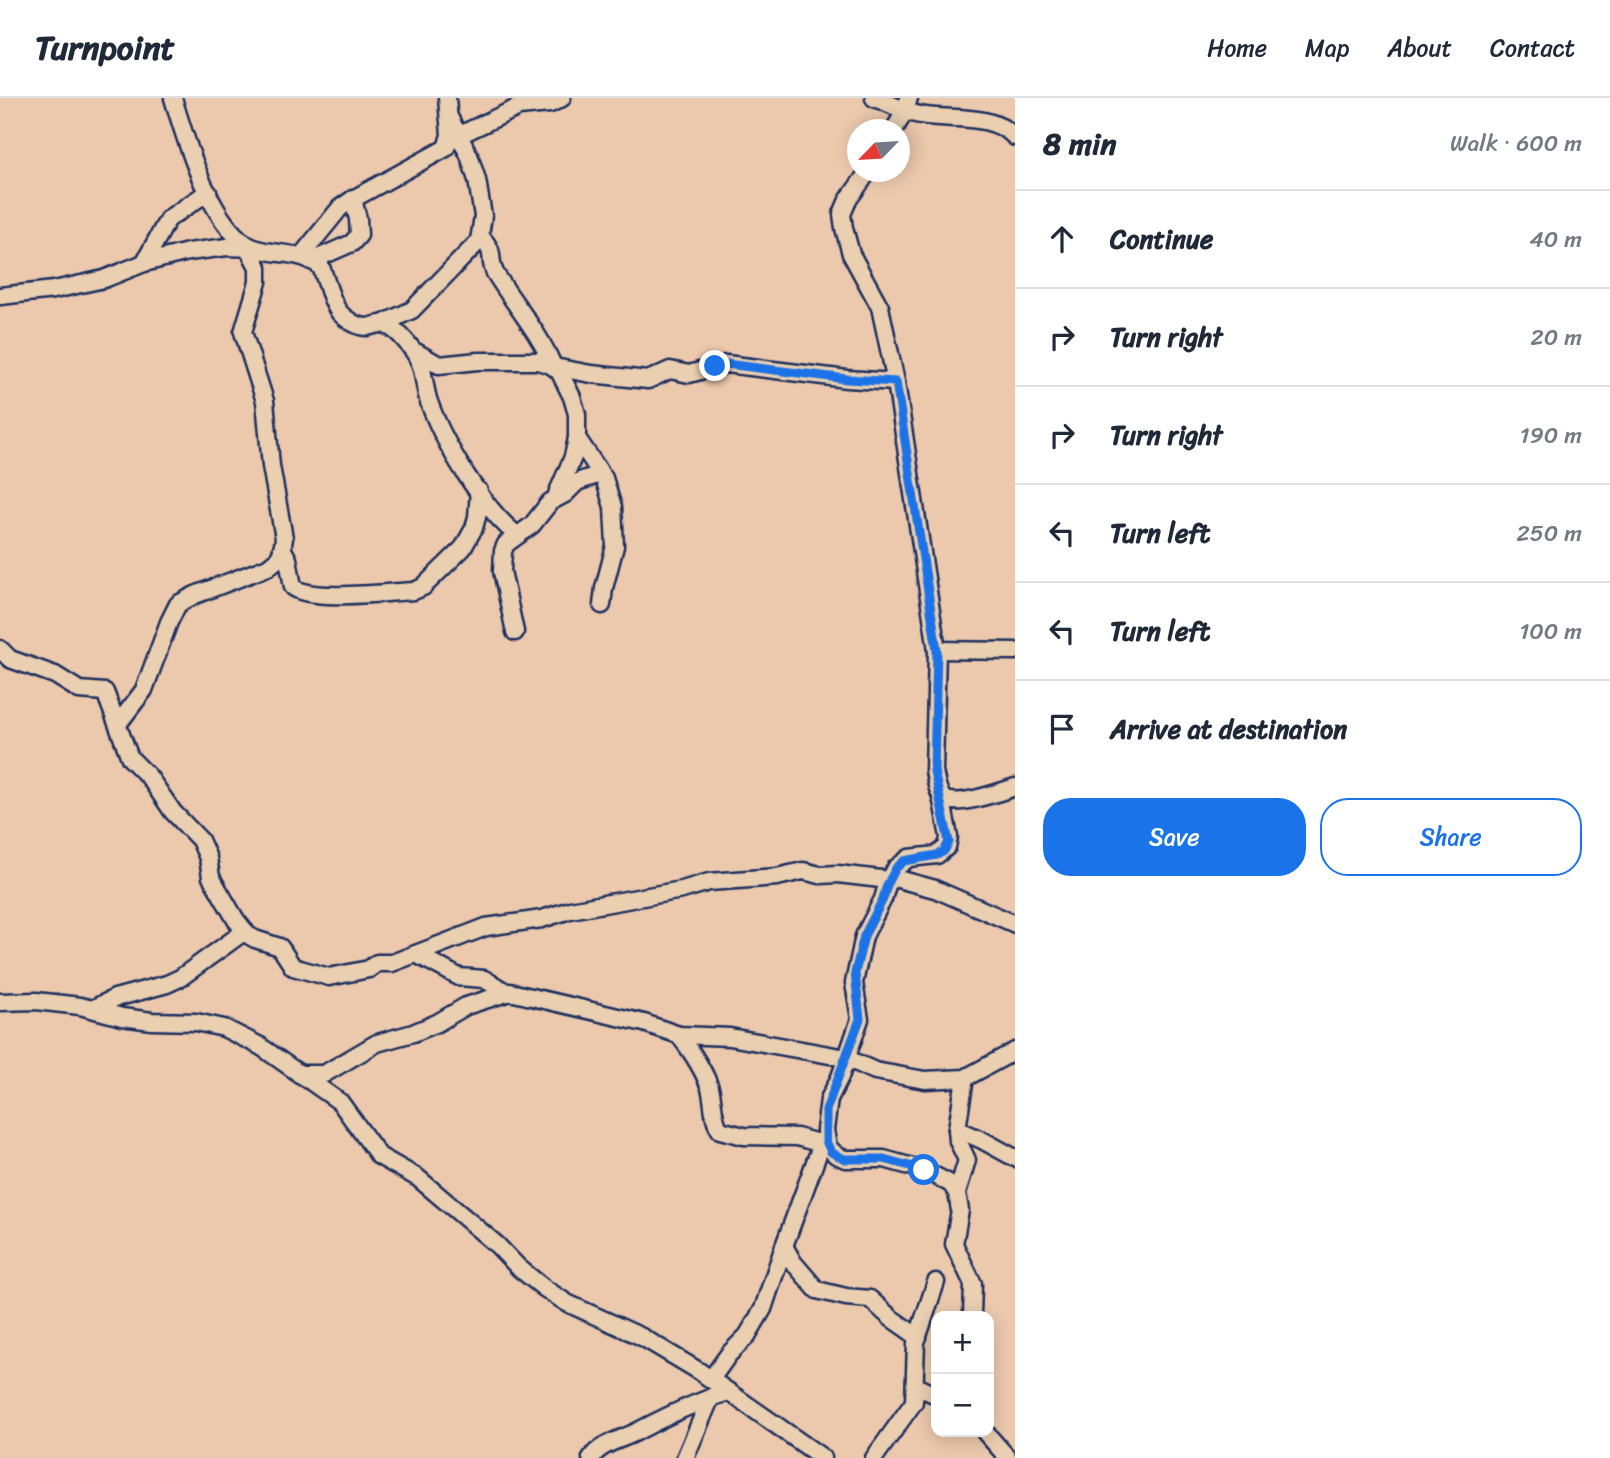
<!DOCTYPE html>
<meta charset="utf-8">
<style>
:root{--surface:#fff;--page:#f6f6f7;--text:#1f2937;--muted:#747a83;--line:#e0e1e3;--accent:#1a73e8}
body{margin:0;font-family:Sriracha,sans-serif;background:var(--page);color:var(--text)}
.controls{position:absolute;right:21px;bottom:21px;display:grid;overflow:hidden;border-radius:14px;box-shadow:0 4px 18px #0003}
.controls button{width:63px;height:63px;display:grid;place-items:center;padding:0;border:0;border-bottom:2px solid var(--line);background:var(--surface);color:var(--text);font:35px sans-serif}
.compass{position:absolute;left:847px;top:21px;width:63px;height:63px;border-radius:50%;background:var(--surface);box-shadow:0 4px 18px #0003;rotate:245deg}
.stop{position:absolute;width:21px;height:21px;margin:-16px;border:5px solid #1a73e8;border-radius:50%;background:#fff}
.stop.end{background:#1a73e8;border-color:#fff;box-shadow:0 2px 7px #0008}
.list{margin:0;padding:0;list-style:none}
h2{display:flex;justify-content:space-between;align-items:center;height:91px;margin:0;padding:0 28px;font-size:30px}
h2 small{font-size:23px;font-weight:400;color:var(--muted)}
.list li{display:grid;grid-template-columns:46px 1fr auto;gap:21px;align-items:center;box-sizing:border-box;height:98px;padding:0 28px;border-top:2px solid var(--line)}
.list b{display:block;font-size:26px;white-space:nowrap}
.list em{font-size:23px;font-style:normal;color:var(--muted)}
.actions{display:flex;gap:14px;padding:21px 28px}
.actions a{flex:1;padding:16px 0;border:2px solid var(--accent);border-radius:28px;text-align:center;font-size:24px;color:var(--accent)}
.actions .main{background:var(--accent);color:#fff}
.icon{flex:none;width:38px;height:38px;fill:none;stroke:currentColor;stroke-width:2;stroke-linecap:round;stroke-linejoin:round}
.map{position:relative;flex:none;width:1015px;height:1360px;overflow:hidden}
header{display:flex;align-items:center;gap:42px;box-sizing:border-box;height:98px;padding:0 35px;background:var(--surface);border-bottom:2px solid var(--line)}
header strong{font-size:33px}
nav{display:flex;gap:38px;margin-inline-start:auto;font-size:24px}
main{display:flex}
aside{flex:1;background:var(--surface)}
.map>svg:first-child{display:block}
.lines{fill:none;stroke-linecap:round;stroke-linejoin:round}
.minor-casing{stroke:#1b2f5e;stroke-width:21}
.minor{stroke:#eacfb1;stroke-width:16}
.route{stroke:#1a73e8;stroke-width:9}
</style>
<header>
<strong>Turnpoint</strong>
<nav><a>Home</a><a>Map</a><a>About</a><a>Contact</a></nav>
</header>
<main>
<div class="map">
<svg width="1015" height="1360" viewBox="0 0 1015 1360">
<rect width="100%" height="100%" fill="#ecc9ad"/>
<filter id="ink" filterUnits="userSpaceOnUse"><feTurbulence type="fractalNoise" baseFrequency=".0143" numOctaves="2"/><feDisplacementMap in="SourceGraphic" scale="14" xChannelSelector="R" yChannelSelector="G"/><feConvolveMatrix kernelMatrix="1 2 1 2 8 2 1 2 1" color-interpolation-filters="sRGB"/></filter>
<g filter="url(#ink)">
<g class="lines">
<defs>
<g id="minor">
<path d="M173 0C185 40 212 134 254 150 276 158 302 152 321 169 327 184 330 201 339 214 345 221 357 229 367 229 372 228 377 226 382 226 395 228 407 244 414 254 425 268 423 287 429 304 443 344 483 411 517 437"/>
<path d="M874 0C890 5 904 14 920 17 951 23 991 14 1015 39"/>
<path d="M894 32 905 13 909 0"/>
<path d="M451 41 519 9 550 6 562 0"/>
<path d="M868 74 848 102 842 116 844 130 851 156 880 209 896 284 937 552 934 673C936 682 937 693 943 700 952 711 1003 693 1015 689"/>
<path d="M480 138C498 157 487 158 495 175 514 206 539 234 553 268"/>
<path d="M301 158 340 110 353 101 446 50 450 37 447 0"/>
<path d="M311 163 352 145 359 137 358 121 353 101"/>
<path d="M144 165 168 121 208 94"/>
<path d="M0 198 54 192 104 181 144 165 188 154 227 149 254 150"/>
<path d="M382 226 412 212 479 143 483 118 477 82 469 57 449 19"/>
<path d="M416 254 439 267 478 263H538L551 267 559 273 572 299 577 316V340L604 380 613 409 615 448 604 490 602 507"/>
<path d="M554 269 591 276 648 282 670 272 689 276 726 266 847 281 896 284"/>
<path d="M557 396 573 359 577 340"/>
<path d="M282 450 288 461 293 489C312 504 387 494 414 493L423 489 463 450 474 430 477 419 479 393"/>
<path d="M515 534 502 473 503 453 506 446 532 427 550 404 565 396 577 384 600 376"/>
<path d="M0 551 10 561 55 577 79 592 105 594 130 660 149 679 173 714 200 742 208 760 211 779 236 822 248 837 255 841 280 849 293 869 329 879 369 871 377 865H392L486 829 542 821 570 812 682 792 709 784 777 779 803 773 820 777 838 776 889 782"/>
<path d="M937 552 1015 553"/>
<path d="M118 626 144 592 169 524 178 506 195 497 268 469 279 460 282 453 284 440 271 368 265 303 243 234 258 184V169L248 150"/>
<path d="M941 698 949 739 947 749 937 757 909 760 896 770 887 787 883 801 864 838 854 885 860 921 840 979 829 1001 825 1032 828 1049 836 1057 845 1061H884L902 1066 924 1072 951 1086 957 1095 960 1112 954 1146 973 1186 972 1218"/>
<path d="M891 779 935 791 1015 826"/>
<path d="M416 856 459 879 484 881 506 894"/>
<path d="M0 904 36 903 80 908 122 919 152 923 196 924 224 930 260 948 340 1004 379 1058 418 1080 497 1147 519 1170 544 1190 567 1205 642 1239 699 1273 823 1360"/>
<path d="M92 911 115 900 167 886 180 880 245 833"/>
<path d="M679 937C692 954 703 970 710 990 714 1004 712 1020 720 1032L744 1038 797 1039 822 1046"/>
<path d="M299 976H324L377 945 413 935 437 925 466 908 510 894 644 925 679 937 730 939 846 960 875 973 925 982 965 980 1015 953"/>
<path d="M957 1031 982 1042 1015 1060"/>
<path d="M957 1095 967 1062 958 1043 957 1031 965 980"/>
<path d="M784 1148 793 1164 817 1192 846 1199 870 1201 891 1220 918 1239"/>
<path d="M711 1281 729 1256 747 1238 763 1211 784 1148 825 1037"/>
<path d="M916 1288 936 1297"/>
<path d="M985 1334 1008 1360"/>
<path d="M591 1360C602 1344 622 1342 638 1333 667 1318 697 1303 729 1294"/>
<path d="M685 1360 711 1299"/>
<path d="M874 1360 914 1304 916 1244 936 1184"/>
</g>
</defs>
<use href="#minor" class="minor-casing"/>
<use href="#minor" class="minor"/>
</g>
</g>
<g class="lines" filter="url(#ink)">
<path class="route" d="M715 268 726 266 847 281 896 284 937 552 934 673 949 744 944 753 937 757 904 763 896 770 887 787 883 801 864 838 855 875 860 921 826 1012V1043L831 1054 836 1057 845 1061H884L924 1072"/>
</g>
</svg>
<div class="controls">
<button>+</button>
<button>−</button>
</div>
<svg class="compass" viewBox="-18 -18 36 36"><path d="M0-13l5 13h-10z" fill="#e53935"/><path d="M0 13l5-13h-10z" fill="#747a83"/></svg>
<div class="stop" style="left:924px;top:1072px"></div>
<div class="stop end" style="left:715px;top:268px"></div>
</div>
<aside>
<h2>8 min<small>Walk · 600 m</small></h2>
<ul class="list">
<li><svg class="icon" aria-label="ahead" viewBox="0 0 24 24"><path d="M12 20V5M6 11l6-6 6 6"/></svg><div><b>Continue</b></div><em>40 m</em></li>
<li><svg class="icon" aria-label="right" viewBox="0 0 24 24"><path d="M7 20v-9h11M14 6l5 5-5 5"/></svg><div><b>Turn right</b></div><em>20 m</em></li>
<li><svg class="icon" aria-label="right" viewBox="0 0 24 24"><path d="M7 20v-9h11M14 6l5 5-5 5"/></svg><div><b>Turn right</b></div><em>190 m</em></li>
<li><svg class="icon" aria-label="left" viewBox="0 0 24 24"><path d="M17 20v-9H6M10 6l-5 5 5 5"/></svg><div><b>Turn left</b></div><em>250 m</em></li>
<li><svg class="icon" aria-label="left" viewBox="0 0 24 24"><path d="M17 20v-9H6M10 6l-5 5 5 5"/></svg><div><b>Turn left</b></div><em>100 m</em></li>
<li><svg class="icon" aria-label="arrive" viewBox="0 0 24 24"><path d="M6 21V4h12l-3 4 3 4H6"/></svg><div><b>Arrive at destination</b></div></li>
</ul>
<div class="actions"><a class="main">Save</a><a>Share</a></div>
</aside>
</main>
